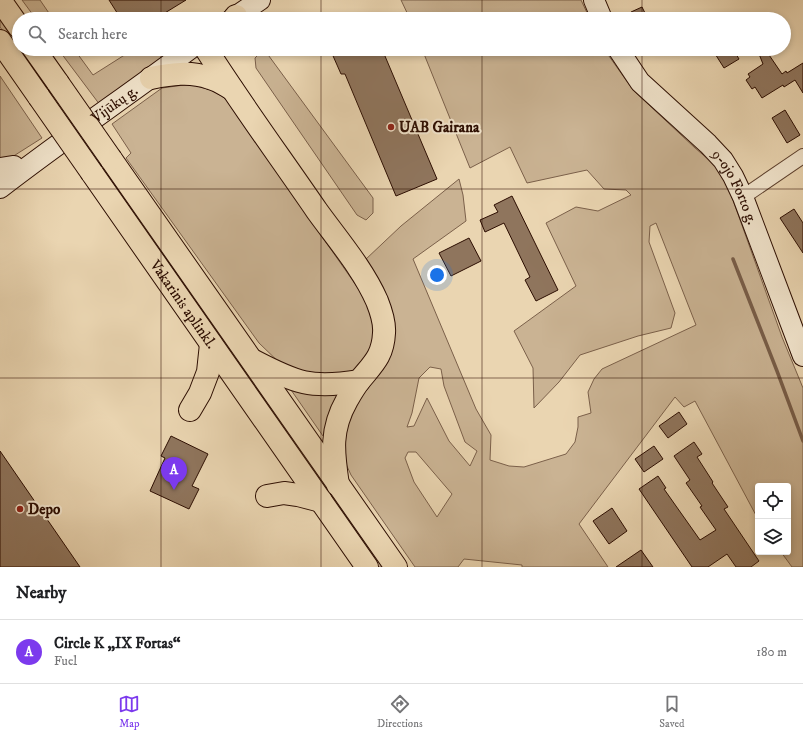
<!DOCTYPE html>
<meta charset="utf-8">
<style>
:root{--surface:#fff;--page:#f6f6f6;--text:#202124;--muted:#757577;--line:#e0e0e0;--accent:#7c3aed}
body{margin:0;font-family:"IM FELL DW Pica",serif;background:var(--page);color:var(--text)}
.controls{position:absolute;right:12px;bottom:12px;display:grid;overflow:hidden;border-radius:4px;box-shadow:0 2px 6px #0003}
.controls button{width:36px;height:36px;display:grid;place-items:center;padding:0;border:0;border-bottom:1px solid var(--line);background:var(--surface);color:var(--text);font:20px sans-serif}
.you{position:absolute;left:437px;top:275px;width:14px;height:14px;margin:-10px;border:3px solid #fff;border-radius:50%;background:#1a73e8;box-shadow:0 0 0 6px #1a73e833}
.badge{display:grid;place-items:center;width:26px;height:26px;border-radius:50%;background:var(--accent);color:#fff;font-size:13px;font-weight:700}
.pin{position:absolute;translate:-50% -33px;filter:drop-shadow(0 1px 2px #0008)}
.pin::after{content:'';position:absolute;top:21px;width:14px;height:12px;background:inherit;clip-path:polygon(0 0,100% 0,50% 100%)}
.list{margin:0;padding:0;list-style:none}
h2{display:flex;justify-content:space-between;align-items:center;height:52px;margin:0;padding:0 16px;font-size:17px}
h2 small{font-size:13px;font-weight:400;color:var(--muted)}
.list li{display:grid;grid-template-columns:26px 1fr auto;gap:12px;align-items:center;box-sizing:border-box;height:64px;padding:0 16px;border-top:1px solid var(--line)}
.list b{display:block;font-size:15px;white-space:nowrap}
.list p{margin:0;font-size:13px;white-space:nowrap;color:var(--muted)}
.list em{font-size:13px;font-style:normal;color:var(--muted)}
.icon{flex:none;width:22px;height:22px;fill:none;stroke:currentColor;stroke-width:2;stroke-linecap:round;stroke-linejoin:round}
.map{position:relative;flex:none;width:803px;height:567px;overflow:hidden}
.search{position:absolute;background:var(--surface);box-shadow:0 2px 6px #0003;left:12px;right:12px;top:12px;height:44px;display:flex;align-items:center;gap:10px;box-sizing:border-box;padding:0 14px;border-radius:22px;color:var(--muted);font-size:15px}
.sheet{height:116px;background:var(--surface)}
nav{display:flex;justify-content:space-around;align-items:center;box-sizing:border-box;height:56px;border-top:1px solid var(--line);background:var(--surface);font-size:11px;color:var(--muted)}
nav a{display:grid;justify-items:center;gap:2px}
nav .on{color:var(--accent)}
.map>svg:first-child{display:block}
.green{fill:#cab393;stroke:#7b604a;fill-rule:evenodd}
.lines{fill:none;stroke-linecap:round;stroke-linejoin:round}
.stream{stroke:#775c47;stroke-width:3.5}
.building{fill:#8f755d;stroke:#2c0d01}
.street-casing{stroke:#5c3f2d;stroke-width:16}
.secondary-casing{stroke:#2c0d01;stroke-width:22}
.highway-casing{stroke:#2c0d01;stroke-width:24}
.street{stroke:#f1e4cc;stroke-width:14}
.secondary{stroke:#f1e4cc;stroke-width:20}
.highway{stroke:#ead5b1;stroke-width:22}
.highway-bridge-casing{stroke:#2c0d01;stroke-width:24;stroke-linecap:butt}
.highway-bridge{stroke:#ead5b1;stroke-width:22}
.grid{fill:none;stroke:#2c0d01;stroke-width:1;stroke-opacity:0.55}
.poi-dot{fill:#8f2418;stroke:#f1e4cc;stroke-width:1.5}
.labels{text-anchor:middle;stroke-width:4;stroke-linejoin:round;paint-order:stroke}
.street-label{font-size:15px;fill:#2c0d01;stroke:#f1e4cc}
.poi-label{font-size:15px;font-weight:bold;fill:#2c0d01;stroke:#f1e4cc;text-anchor:start}
</style>
<div class="map">
<svg width="803" height="567" viewBox="0 0 803 567">
<rect width="100%" height="100%" fill="#ead5b1"/>
<filter id="stains"><feTurbulence type="fractalNoise" baseFrequency=".005" numOctaves="4"/><feColorMatrix values="0 0 0 0 .2 0 0 0 0 .09 0 0 0 0 .02 0 0 0 .5 -.17"/></filter>
<radialGradient id="worn" r=".72"><stop offset=".6" stop-color="#630" stop-opacity="0"/><stop offset="1" stop-color="#630" stop-opacity=".3"/></radialGradient>
<g class="green">
<path d="M22 0H40L53 19H36Z"/>
<path d="M401 0H581L590 19H410Z"/>
<path d="M0 16 19 43V49H23L54 93 49 97 0 27Z"/>
<path d="M58 49H74L93 75 134 49H174L100 105Z"/>
<path d="M422 49H604L633 90 695 148 715 165 729 189 782 337 803 388V567H792L781 552H788V486H758V519L695 401 684 407 675 397 579 524 608 567H522V565L464 559 458 567H415L351 475 341 453 346 414 382 370 365 260 401 226 459 179 463 195 466 221 413 259 476 409 491 435 490 460 509 466 524 467 566 454 575 442 578 427V417L591 413 588 392 594 379 602 369 696 325 656 223 650 226 649 242 675 313 671 328 638 336 580 355 559 382 534 408 533 368 514 331 576 286 546 223 576 207 598 211 631 195 626 190 604 189 587 170 527 183 510 147 470 168ZM430 367 441 369 444 386 465 442 477 451 470 466 449 441 427 398 414 426 407 427 412 413 419 378ZM408 452H416L452 494 437 517 414 482 405 458Z"/>
<path d="M262 51 266 52 373 198V213L366 220 357 215 256 68 255 58Z"/>
<path d="M0 76 42 138 12 157 0 160Z"/>
<path d="M191 84 213 91 226 99 360 291C363 297 367 304 370 310 376 328 374 349 362 363 355 371 345 375 336 380L286 369 259 343 126 158 131 153 112 124 162 88Z"/>
<path d="M106 166 386 567H378L101 170Z"/>
<path d="M289 387 338 390 340 395 329 416 323 436Z"/>
</g>
<g class="lines">
<path class="stream" d="M733 259 777 371 803 441"/>
</g>
<g class="building">
<path d="M109 0H186L155 19H121Z"/>
<path d="M642 7 648 19H634L631 12Z"/>
<path d="M330 49H382L437 179 396 196 345 74H341Z"/>
<path d="M712 49H733L739 59 724 68Z"/>
<path d="M757 49H765L782 74 786 71 787 73 803 63V93L795 80 784 87 783 85 762 98 755 87 752 89 746 80 750 77 748 74 763 64Z"/>
<path d="M785 110 800 135 787 143 772 118Z"/>
<path d="M512 196 558 290 536 301 525 280 530 277 504 223 485 232 480 220 498 212 494 205Z"/>
<path d="M794 209 803 223V253L780 218Z"/>
<path d="M469 238 481 261 451 276 439 253Z"/>
<path d="M679 412 687 424 668 438 659 426Z"/>
<path d="M171 436 208 454 192 486 199 489 189 509 150 491 165 458 161 456Z"/>
<path d="M694 442 702 454 697 457 713 482 712 483 728 507 724 509 759 561 751 567H736L727 554 708 567H692L639 489 658 476 666 488 664 489 700 540 716 530 700 507 702 506 686 483 690 480 674 456Z"/>
<path d="M654 446 663 459 644 472 635 459Z"/>
<path d="M0 451 80 567H0Z"/>
<path d="M612 508 627 531 609 544 593 521Z"/>
<path d="M641 550 653 567H616Z"/>
</g>
<g class="lines">
<defs>
<path id="street" d="M743 197 803 156"/>
<g id="secondary">
<path d="M594 0 602 19"/>
<path d="M232 19 260 0"/>
<path id="s1" d="M618 49 640 82 708 144 723 160 733 176 743 197 803 356"/>
<path d="M0 168 14 166"/>
<path id="s2" d="M0 188C62 140 127 96 190 49"/>
</g>
<g id="highway">
<path d="M0 0 19 27"/>
<path d="M234 19 236 16"/>
<path d="M0 41 39 97"/>
<path d="M34 49 58 83"/>
<path d="M206 49C241 104 280 157 317 211 338 240 363 269 377 301 381 311 385 322 384 333 383 356 373 364 360 380 355 386 351 393 347 400 330 430 333 452 338 485"/>
<path d="M151 78C171 74 190 71 210 78 218 80 225 85 232 89"/>
<path d="M111 159 396 567"/>
<path id="s3" d="M92 173 367 567"/>
<path d="M254 361C296 383 311 389 359 381"/>
<path d="M190 410 200 393 208 372 211 344"/>
<path d="M267 496 284 493 298 495 321 501"/>
</g>
</defs>
<use href="#street" class="street-casing"/>
<use href="#secondary" class="secondary-casing"/>
<use href="#highway" class="highway-casing"/>
<use href="#street" class="street"/>
<use href="#secondary" class="secondary"/>
<use href="#highway" class="highway"/>
<defs>
<g id="highway-bridge">
<path d="M58 83 111 159"/>
<path d="M39 97 92 173"/>
</g>
</defs>
<use href="#highway-bridge" class="highway-bridge-casing"/>
<use href="#highway-bridge" class="highway-bridge"/>
</g>
<path class="grid" d="M161 0V19M321 0V19M482 0V19M642 0V19M161 49V567M321 49V567M482 49V567M642 49V567M0 189H803M0 378H803"/>
<g class="poi-dot">
<circle cx="391" cy="127" r="4"/>
<circle cx="20" cy="509" r="4"/>
</g>
<g class="labels">
<g class="street-label">
<text dy="5" stroke="none"><textPath href="#s2" startOffset="142">Vijūkų g.</textPath></text>
<text dy="5" stroke="none"><textPath href="#s1" startOffset="183">9-ojo Forto g.</textPath></text>
<text dy="5" stroke="none"><textPath href="#s3" startOffset="160">Vakarinis aplinkl.</textPath></text>
</g>
<g class="poi-label">
<text x="399" y="132">UAB Gairana</text>
<text x="28" y="514">Depo</text>
</g>
</g>
<rect width="100%" height="100%" filter="url(#stains)"/>
<rect width="100%" height="100%" fill="url(#worn)"/>
</svg>
<div class="controls">
<button><svg class="icon" aria-label="locate" viewBox="0 0 24 24"><circle cx="12" cy="12" r="6"/><path d="M12 2v4M12 18v4M2 12h4M18 12h4"/></svg></button>
<button><svg class="icon" aria-label="layers" viewBox="0 0 24 24"><path d="M12 4l9 5-9 5-9-5zM3 14l9 5 9-5"/></svg></button>
</div>
<div class="you"></div>
<div class="pin badge" style="left:174px;top:490px">A</div>
<div class="search"><svg class="icon" aria-label="search" viewBox="0 0 24 24"><circle cx="10" cy="10" r="6"/><path d="M15 15l6 6"/></svg>Search here</div>
</div>
<section class="sheet">
<h2>Nearby<small></small></h2>
<ul class="list">
<li><span class="badge">A</span><div><b>Circle K „IX Fortas“</b><p>Fuel</p></div><em>180 m</em></li>
</ul>
</section>
<nav>
<a class="on"><svg class="icon" aria-label="map" viewBox="0 0 24 24"><path d="M3 6l6-2 6 2 6-2v14l-6 2-6-2-6 2zM9 4v14M15 6v14"/></svg>Map</a>
<a><svg class="icon" aria-label="directions" viewBox="0 0 24 24"><path d="M12 3l9 9-9 9-9-9zM9 14v-3h6M13 9l2 2-2 2"/></svg>Directions</a>
<a><svg class="icon" aria-label="saved" viewBox="0 0 24 24"><path d="M7 4h10v16l-5-4-5 4z"/></svg>Saved</a>
</nav>
